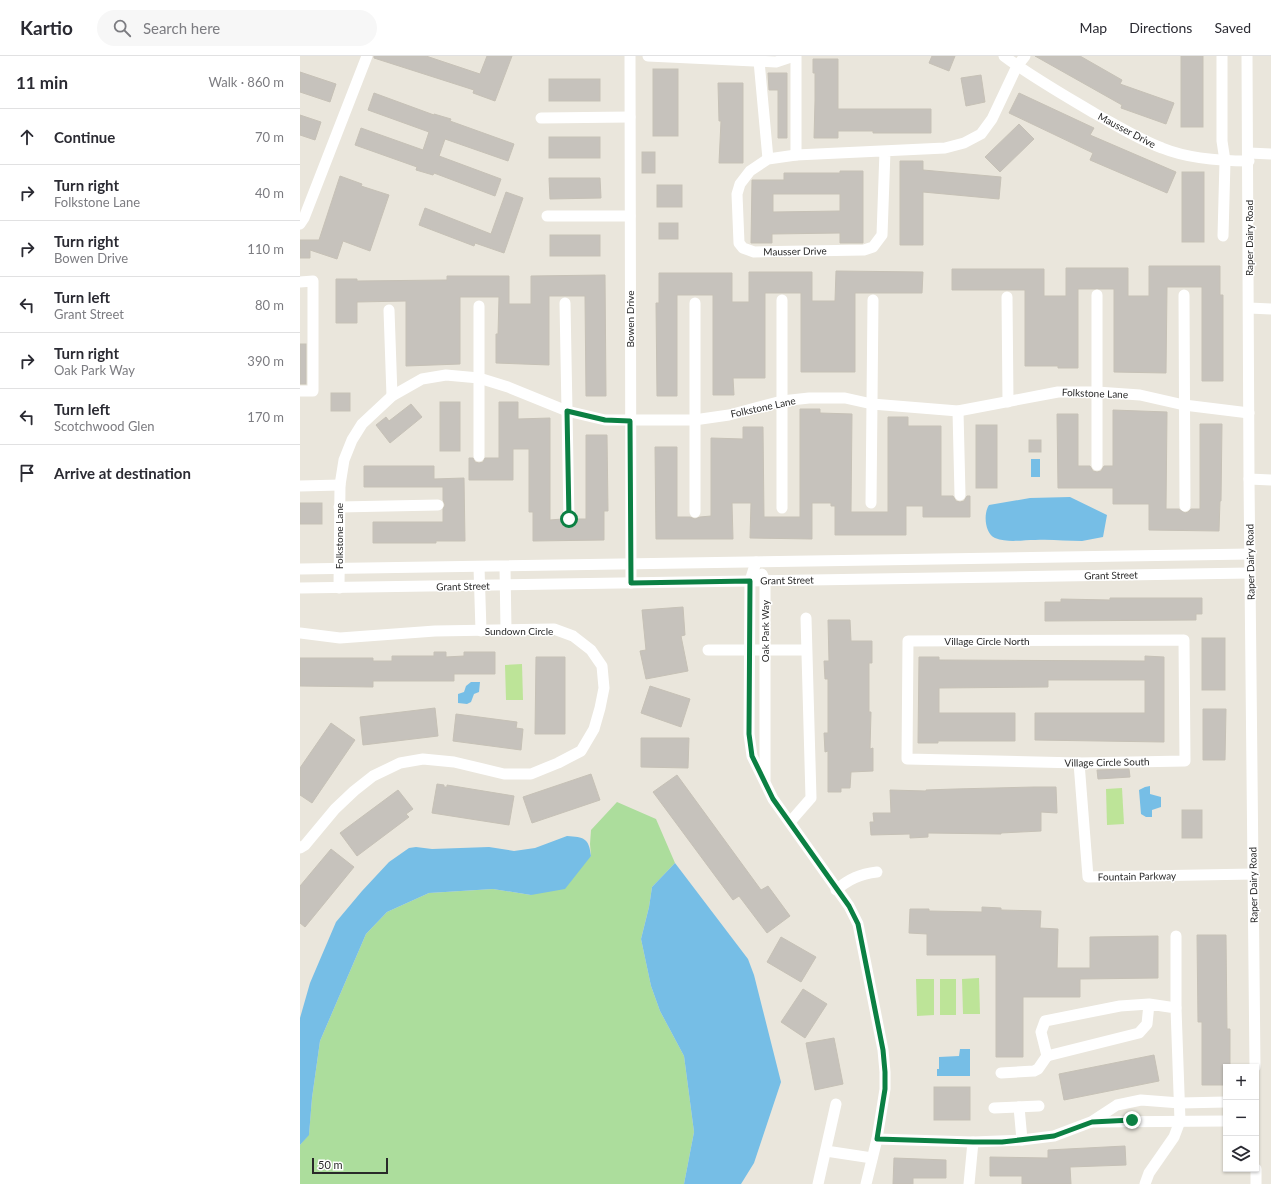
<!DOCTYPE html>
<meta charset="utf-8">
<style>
:root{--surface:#fff;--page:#f7f7f7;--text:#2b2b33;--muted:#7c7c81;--line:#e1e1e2}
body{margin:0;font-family:Lato,sans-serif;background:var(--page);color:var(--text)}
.controls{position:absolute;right:12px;bottom:12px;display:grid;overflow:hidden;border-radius:0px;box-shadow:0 1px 3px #0004}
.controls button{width:36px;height:36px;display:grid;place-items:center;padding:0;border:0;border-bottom:1px solid var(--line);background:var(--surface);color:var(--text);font:20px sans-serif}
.scale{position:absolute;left:12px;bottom:10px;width:76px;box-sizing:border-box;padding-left:4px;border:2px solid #292929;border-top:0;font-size:11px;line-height:14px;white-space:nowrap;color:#292929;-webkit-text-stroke:3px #fff;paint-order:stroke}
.stop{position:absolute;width:12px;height:12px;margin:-9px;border:3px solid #0b8043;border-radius:50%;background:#fff}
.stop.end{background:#0b8043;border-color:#fff;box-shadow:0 1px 4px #0008}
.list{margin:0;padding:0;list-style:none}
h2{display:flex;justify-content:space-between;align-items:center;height:52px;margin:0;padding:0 16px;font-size:17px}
h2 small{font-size:13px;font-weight:400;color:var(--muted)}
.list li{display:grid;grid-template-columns:26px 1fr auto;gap:12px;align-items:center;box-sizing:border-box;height:56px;padding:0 16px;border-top:1px solid var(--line)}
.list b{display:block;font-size:15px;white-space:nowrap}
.list p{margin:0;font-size:13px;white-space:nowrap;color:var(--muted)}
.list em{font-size:13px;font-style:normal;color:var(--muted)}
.icon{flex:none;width:22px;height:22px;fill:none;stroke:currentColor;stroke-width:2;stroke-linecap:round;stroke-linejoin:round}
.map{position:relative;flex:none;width:971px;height:1128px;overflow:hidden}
header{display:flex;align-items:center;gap:24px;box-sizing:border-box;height:56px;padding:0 20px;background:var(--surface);border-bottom:1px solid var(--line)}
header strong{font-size:19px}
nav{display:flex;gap:22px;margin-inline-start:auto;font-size:14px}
.search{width:280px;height:36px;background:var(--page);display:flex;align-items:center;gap:10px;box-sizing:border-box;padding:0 14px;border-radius:22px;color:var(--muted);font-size:15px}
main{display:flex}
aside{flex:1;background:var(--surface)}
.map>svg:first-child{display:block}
.green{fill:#acdd9c}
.pitch{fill:#bde498}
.water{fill:#76bee6}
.building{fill:#c6c2bc;stroke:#c6c1b6;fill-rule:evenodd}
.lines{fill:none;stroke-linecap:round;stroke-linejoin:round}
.minor{stroke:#fff;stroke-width:11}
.route{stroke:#0b8043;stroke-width:5}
.labels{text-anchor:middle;stroke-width:3;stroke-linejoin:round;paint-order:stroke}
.street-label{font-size:10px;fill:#292929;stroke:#fff}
</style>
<header>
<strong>Kartio</strong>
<div class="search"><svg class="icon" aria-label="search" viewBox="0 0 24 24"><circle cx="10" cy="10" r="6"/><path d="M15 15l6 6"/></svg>Search here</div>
<nav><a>Map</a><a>Directions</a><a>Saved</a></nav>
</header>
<main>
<aside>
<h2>11 min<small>Walk · 860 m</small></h2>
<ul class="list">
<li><svg class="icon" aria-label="ahead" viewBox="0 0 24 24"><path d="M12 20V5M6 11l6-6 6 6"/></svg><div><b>Continue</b></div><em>70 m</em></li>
<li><svg class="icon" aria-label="right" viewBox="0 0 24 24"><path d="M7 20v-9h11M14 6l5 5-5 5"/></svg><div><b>Turn right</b><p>Folkstone Lane</p></div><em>40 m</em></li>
<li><svg class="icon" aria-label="right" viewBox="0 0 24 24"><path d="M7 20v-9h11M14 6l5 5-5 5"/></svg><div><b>Turn right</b><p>Bowen Drive</p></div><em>110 m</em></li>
<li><svg class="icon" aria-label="left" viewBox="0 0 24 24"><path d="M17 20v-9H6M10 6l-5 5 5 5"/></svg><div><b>Turn left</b><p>Grant Street</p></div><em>80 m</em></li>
<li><svg class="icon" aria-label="right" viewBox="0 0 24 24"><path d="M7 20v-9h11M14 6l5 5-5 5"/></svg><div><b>Turn right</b><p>Oak Park Way</p></div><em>390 m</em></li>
<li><svg class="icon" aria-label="left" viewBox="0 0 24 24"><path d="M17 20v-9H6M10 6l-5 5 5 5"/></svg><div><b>Turn left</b><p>Scotchwood Glen</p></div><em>170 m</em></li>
<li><svg class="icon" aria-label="arrive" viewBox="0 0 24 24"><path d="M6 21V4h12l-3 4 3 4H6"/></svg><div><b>Arrive at destination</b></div></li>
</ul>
</aside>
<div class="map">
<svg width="971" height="1128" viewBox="0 0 971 1128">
<rect width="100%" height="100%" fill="#eae6dc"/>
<path class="green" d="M317 746 356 763 375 807 352 831 349 851 341 883 351 930 360 955 384 1000 394 1076 384 1128H0V1089L9 1078 12 1042 20 985 66 878 87 856 129 837 193 833 231 839 291 800 290 788 291 774Z"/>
<g class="pitch">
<path d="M222 608 223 644H206L205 609Z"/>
<path d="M822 732 824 768 807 769 806 733Z"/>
<path d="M679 922 680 958H663L662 923Z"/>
<path d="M616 923H634V959L617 960Z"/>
<rect x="640" y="923" width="16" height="36"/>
</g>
<g class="water">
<rect x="731" y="403" width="9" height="18"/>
<path d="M770 441 807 459 803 481C796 482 789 484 782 485 766 485 751 483 735 484 722 484 708 487 695 482 685 478 683 458 689 449L730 442Z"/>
<path d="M171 626H180L179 636 174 638 171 646 167 648 158 647V638L164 636 166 630Z"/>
<path d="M850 730V738L861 741V751L852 754V761H846L841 758 839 734 845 731Z"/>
<path d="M267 780C284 781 289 782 291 800L265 833 231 839 193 833 129 837 87 856 66 878 20 985 12 1042 9 1079 0 1089V962L10 927 36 866 62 835 89 806 109 792 116 791 132 793 189 791 214 795 235 792Z"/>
<path d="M375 807 448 903 454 919 481 1026 454 1107 441 1128H384L394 1076 384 1000 360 955 351 930 341 883 349 851 352 831Z"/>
<path d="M660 993H670V1020H637V1013H639V1001L659 1000Z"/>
</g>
<g class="building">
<path d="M74 0H126L180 18 187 0H212L195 45 173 37 174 34 74 2Z"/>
<path d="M632 0H655L649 15 629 7Z"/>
<path d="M735 0H780L822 24 820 28 874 47 866 68 821 52 822 49Z"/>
<rect x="881" y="0" width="22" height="71"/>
<path d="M513 3H538V53H631V77H573V75H538V82H514L515 45V17H513Z"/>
<rect x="353" y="13" width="25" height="67"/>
<path d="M0 16 36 28 30 46 0 36Z"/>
<path d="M468 17H487V82H478V34H469Z"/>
<path d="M681 19 685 46 666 50 661 22Z"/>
<rect x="249" y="23" width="51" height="22"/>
<path d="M418 27H443V107H419L421 65H419Z"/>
<path d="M74 37 134 59V58L151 63 150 65 214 88 208 105 145 83 139 100 201 123 195 140 134 117 133 119 116 114 117 111 55 89 61 72 123 94 129 76 68 54Z"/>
<path d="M719 37 794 72 790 79 876 116 867 137 790 104 793 97 709 57Z"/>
<path d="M0 59 21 66 15 84 0 79Z"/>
<path d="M719 68 734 83 700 116 685 101Z"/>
<rect x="249" y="81" width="51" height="21"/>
<rect x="342" y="96" width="13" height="21"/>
<path d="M600 105H623V114L701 121 699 143 623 136V189H600Z"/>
<path d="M540 115H563V187H540V177L472 178V187H451L452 124H484V117H540ZM473 138H540V155L473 156Z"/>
<rect x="882" y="116" width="22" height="70"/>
<path d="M40 120 62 128 61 130 89 139 70 195 43 185 37 203 10 194V202H0V184H19Z"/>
<path d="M249 122H300L301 142 250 143Z"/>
<rect x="357" y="129" width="25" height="22"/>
<path d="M206 136 223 142 204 197 175 187 174 190 119 169 125 152 191 178Z"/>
<rect x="359" y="167" width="19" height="16"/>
<rect x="250" y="179" width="50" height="21"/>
<path d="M849 210H920V239H923V325H902V231H867L866 317 814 316V233H778V312H758V310H725V234H652V213H744V240H766V212H828V240H849Z"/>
<path d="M536 215 623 216 622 237H555V316H501V237H465V322H433L434 339H413V239H377V340H357L356 247H359V217H432V246H449V216H512V245H535Z"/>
<path d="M305 219 306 340H286L285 240H249V309L196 307V278H198L199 241H160V308L106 310V245L57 246V267H36V223H57V225L147 224V220H209V248H231V220Z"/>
<rect x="0" y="288" width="6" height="40"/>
<rect x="31" y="337" width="19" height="18"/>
<rect x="140" y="346" width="20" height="49"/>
<path d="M199 346H218V363L250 362V464L262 463 266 469H272L276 463H286V379H307L308 455H304V484L233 485V456H229V393H213V424H169V402H173L175 406 179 407 183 406 185 402H199Z"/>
<path d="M111 348 122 361 90 387 76 369 86 361 89 365Z"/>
<path d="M500 353H520V357L552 358 551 456H588V361H608V370H641V440H653L656 445 660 446 664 445 667 440H670V461H623V450H606V479H535V450H531V447H512V483L450 482 451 447H432L433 483H356L355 391H377V461H390L395 463 400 461 411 460V382L443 383V371H463L464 461H500Z"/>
<path d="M813 354 867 356 866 453H879L885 457 888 456 891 453H900V368H922L921 445H920L919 475 849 474V448H813V432H758L757 358H778V410H790L793 415 797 416 801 415 804 410H813Z"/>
<rect x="676" y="369" width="21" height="63"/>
<rect x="729" y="384" width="12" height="12"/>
<path d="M64 410H134V423L164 422 165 485H136V487H73V466H143V453L145 449 143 444V431H64Z"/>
<rect x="0" y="447" width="22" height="21"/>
<path d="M810 542H902V558H896V564L745 565V546H761V543L810 544Z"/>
<path d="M383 551 385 579 381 580 388 615 346 623 340 595 346 594 342 554Z"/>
<path d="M528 564H550L551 585H572V607H569V656H571L570 693 573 692V715L551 716 550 732H541V736H528V695L525 696 524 677H528V623H525L524 605H529Z"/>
<rect x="902" y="582" width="23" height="52"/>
<path d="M134 596H146V601L164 600V596H195V618H154V625H73V631L0 630V602H73V605H92V600H134Z"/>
<path d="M845 600 864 601V686L735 684V657H845V624H748V631L639 632V657H715V685H638V687H618L619 601H639V604L845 605Z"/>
<path d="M236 601H265V678H235Z"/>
<path d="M350 630 390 643 381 671 341 657Z"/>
<path d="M135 652 138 680 63 689 60 661Z"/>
<path d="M903 653H926L925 704H903Z"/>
<path d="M156 658 217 666 216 672 223 673 221 694 153 685Z"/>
<path d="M31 667 55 684 12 747 0 739V712Z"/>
<path d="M341 682H389L388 712 341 711Z"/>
<path d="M829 713 830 721 798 723 797 714Z"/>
<path d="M291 718 300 744 232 767 223 741Z"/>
<path d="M377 719 461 834 468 830 490 860 467 877 439 840 433 844 353 736Z"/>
<path d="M137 728 144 729V731H147V729L214 740 209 769 132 757Z"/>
<path d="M734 731H756L757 757 741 756V775L701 777V778L628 777V781L610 782V778L571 779 570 766H574L573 757H591L590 734 626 735V734L655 733Z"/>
<path d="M98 734 113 753 106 758 109 761 57 800 40 777Z"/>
<rect x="882" y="754" width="20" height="28"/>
<path d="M31 793 54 811 5 871 0 867V830Z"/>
<path d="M682 851 701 852V854L741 855 740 872 758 873 757 912H790V881L858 880V922L780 923V941H723V1001H696V899H627V878L609 877 610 853H629V855L682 856Z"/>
<path d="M897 879H926L927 973H930V1011H926V1029H902V966H898Z"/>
<path d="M481 881 516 901 501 926 467 906Z"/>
<path d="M503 933 527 948 505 982 481 966Z"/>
<path d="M534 982 543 1028 515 1034 506 987Z"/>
<path d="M854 999 859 1025 764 1044 759 1018Z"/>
<rect x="634" y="1031" width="36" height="33"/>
<path d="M825 1090 826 1109 770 1111 771 1128H722V1120H690V1101L748 1102V1094Z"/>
<path d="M594 1102 646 1104V1122H613V1128H593Z"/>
</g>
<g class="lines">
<g class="minor">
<path d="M330 0 331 527"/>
<path d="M348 0 476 6 494 0"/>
<path d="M496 0V99"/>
<path d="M704 0C732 21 764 39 794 57 816 69 838 83 862 92 889 103 920 105 949 105"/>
<path d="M922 0V85L925 105 923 180"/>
<path d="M947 0 949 423 955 1011"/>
<path d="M459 5 468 103"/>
<path d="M241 62 330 61"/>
<path d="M585 95 582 179 573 191 564 194 454 196 443 192 439 187 437 138 440 128 450 115 468 103 496 99 645 92 664 87 681 78 692 63 717 10 725 0"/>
<path d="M949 97 971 98"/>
<path d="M247 160H330"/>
<path d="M0 168 4 162 67 0"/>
<path d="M0 226 13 225V335H0"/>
<path d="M797 239V409"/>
<path d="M884 239 885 450"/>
<path d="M707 241 708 346"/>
<path d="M482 244V452"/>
<path d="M265 247 269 463"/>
<path d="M179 250V400"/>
<path d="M949 252 971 253"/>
<path d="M89 254 92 340"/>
<path d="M658 355 660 439"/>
<path d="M949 423 971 424"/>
<path d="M0 430 40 429"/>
<path d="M571 447 573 244"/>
<path d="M39 451 138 449"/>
<path d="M395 456V247"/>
<path d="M456 506 450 525 449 678 452 700 473 743 549 850 558 868 583 994 585 1016V1033L577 1083 566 1128"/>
<path d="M179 511 181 575"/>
<path d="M205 511 206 574"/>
<path d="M0 513 950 498"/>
<path d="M462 518 465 525V724"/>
<path d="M0 532 950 517"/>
<path d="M39 532 40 429 44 404 52 384 62 368 92 340 122 323 146 319 179 322 208 331 267 355 305 364H394L429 359 482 345 509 342H545L572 348 658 355 758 336H797L840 339 884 349 949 357"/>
<path d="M0 577 40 582 135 575 254 573 273 580 291 594 302 610 304 632 300 652 294 673 281 695 258 707 231 718H204L154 706 123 703 100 707 73 720 54 735 35 753 5 789 0 792"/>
<path d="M884 584 885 705 779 707 607 703 608 585Z"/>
<path d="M408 594H506"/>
<path d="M779 707 788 821 953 818"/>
<path d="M490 766 511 742 506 562"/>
<path d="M536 834C549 823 560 818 577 816"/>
<path d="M876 952V880"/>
<path d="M701 1017 734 1015 738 1013 747 1000"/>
<path d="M719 1051 722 1084"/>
<path d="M694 1052 739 1050"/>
<path d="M792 1066 926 1065"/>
<path d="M577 1083 673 1086 722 1084 754 1080 791 1066 817 1049 841 1044 880 1047 926 1046"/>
<path d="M526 1095 572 1102"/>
<path d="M956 1113V1128"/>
<path d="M518 1128 536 1048"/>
<path d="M669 1128 673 1086"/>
<path d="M845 1128 849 1117 874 1081 880 1065 876 952 849 948 820 950 745 965 741 976 747 1000 839 977 847 968 849 948"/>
</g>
</g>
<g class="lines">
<path class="route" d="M269 463 267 355 305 364 330 365 331 527 450 525 449 678 452 700 473 743 549 850 558 868 583 994 585 1016V1033L577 1083 673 1086H702L754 1080 792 1066 832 1064"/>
</g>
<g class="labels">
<g class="street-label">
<text transform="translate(827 74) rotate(28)" y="4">Mausser Drive</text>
<text transform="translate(949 182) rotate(-90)" y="4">Raper Dairy Road</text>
<text transform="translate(495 195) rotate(-1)" y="4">Mausser Drive</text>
<text transform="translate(330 263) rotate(-90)" y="4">Bowen Drive</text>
<text transform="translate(795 337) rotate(2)" y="4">Folkstone Lane</text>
<text transform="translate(463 351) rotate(-12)" y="4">Folkstone Lane</text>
<text transform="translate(39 480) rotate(-90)" y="4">Folkstone Lane</text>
<text transform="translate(950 506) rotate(-91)" y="4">Raper Dairy Road</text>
<text transform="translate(811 519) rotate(-1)" y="4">Grant Street</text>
<text transform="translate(487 524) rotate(-1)" y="4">Grant Street</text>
<text transform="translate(163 530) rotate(-1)" y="4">Grant Street</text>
<text x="219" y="579">Sundown Circle</text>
<text transform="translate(465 575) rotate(-90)" y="4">Oak Park Way</text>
<text x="687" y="589">Village Circle North</text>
<text transform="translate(807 706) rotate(-1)" y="4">Village Circle South</text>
<text transform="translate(837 820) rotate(-1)" y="4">Fountain Parkway</text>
<text transform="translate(953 829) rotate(-91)" y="4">Raper Dairy Road</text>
</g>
</g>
</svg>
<div class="controls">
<button>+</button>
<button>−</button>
<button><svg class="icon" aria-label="layers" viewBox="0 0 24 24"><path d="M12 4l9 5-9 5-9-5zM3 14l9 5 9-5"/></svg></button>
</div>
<div class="scale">50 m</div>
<div class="stop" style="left:269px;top:463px"></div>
<div class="stop end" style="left:832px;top:1064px"></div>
</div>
</main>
